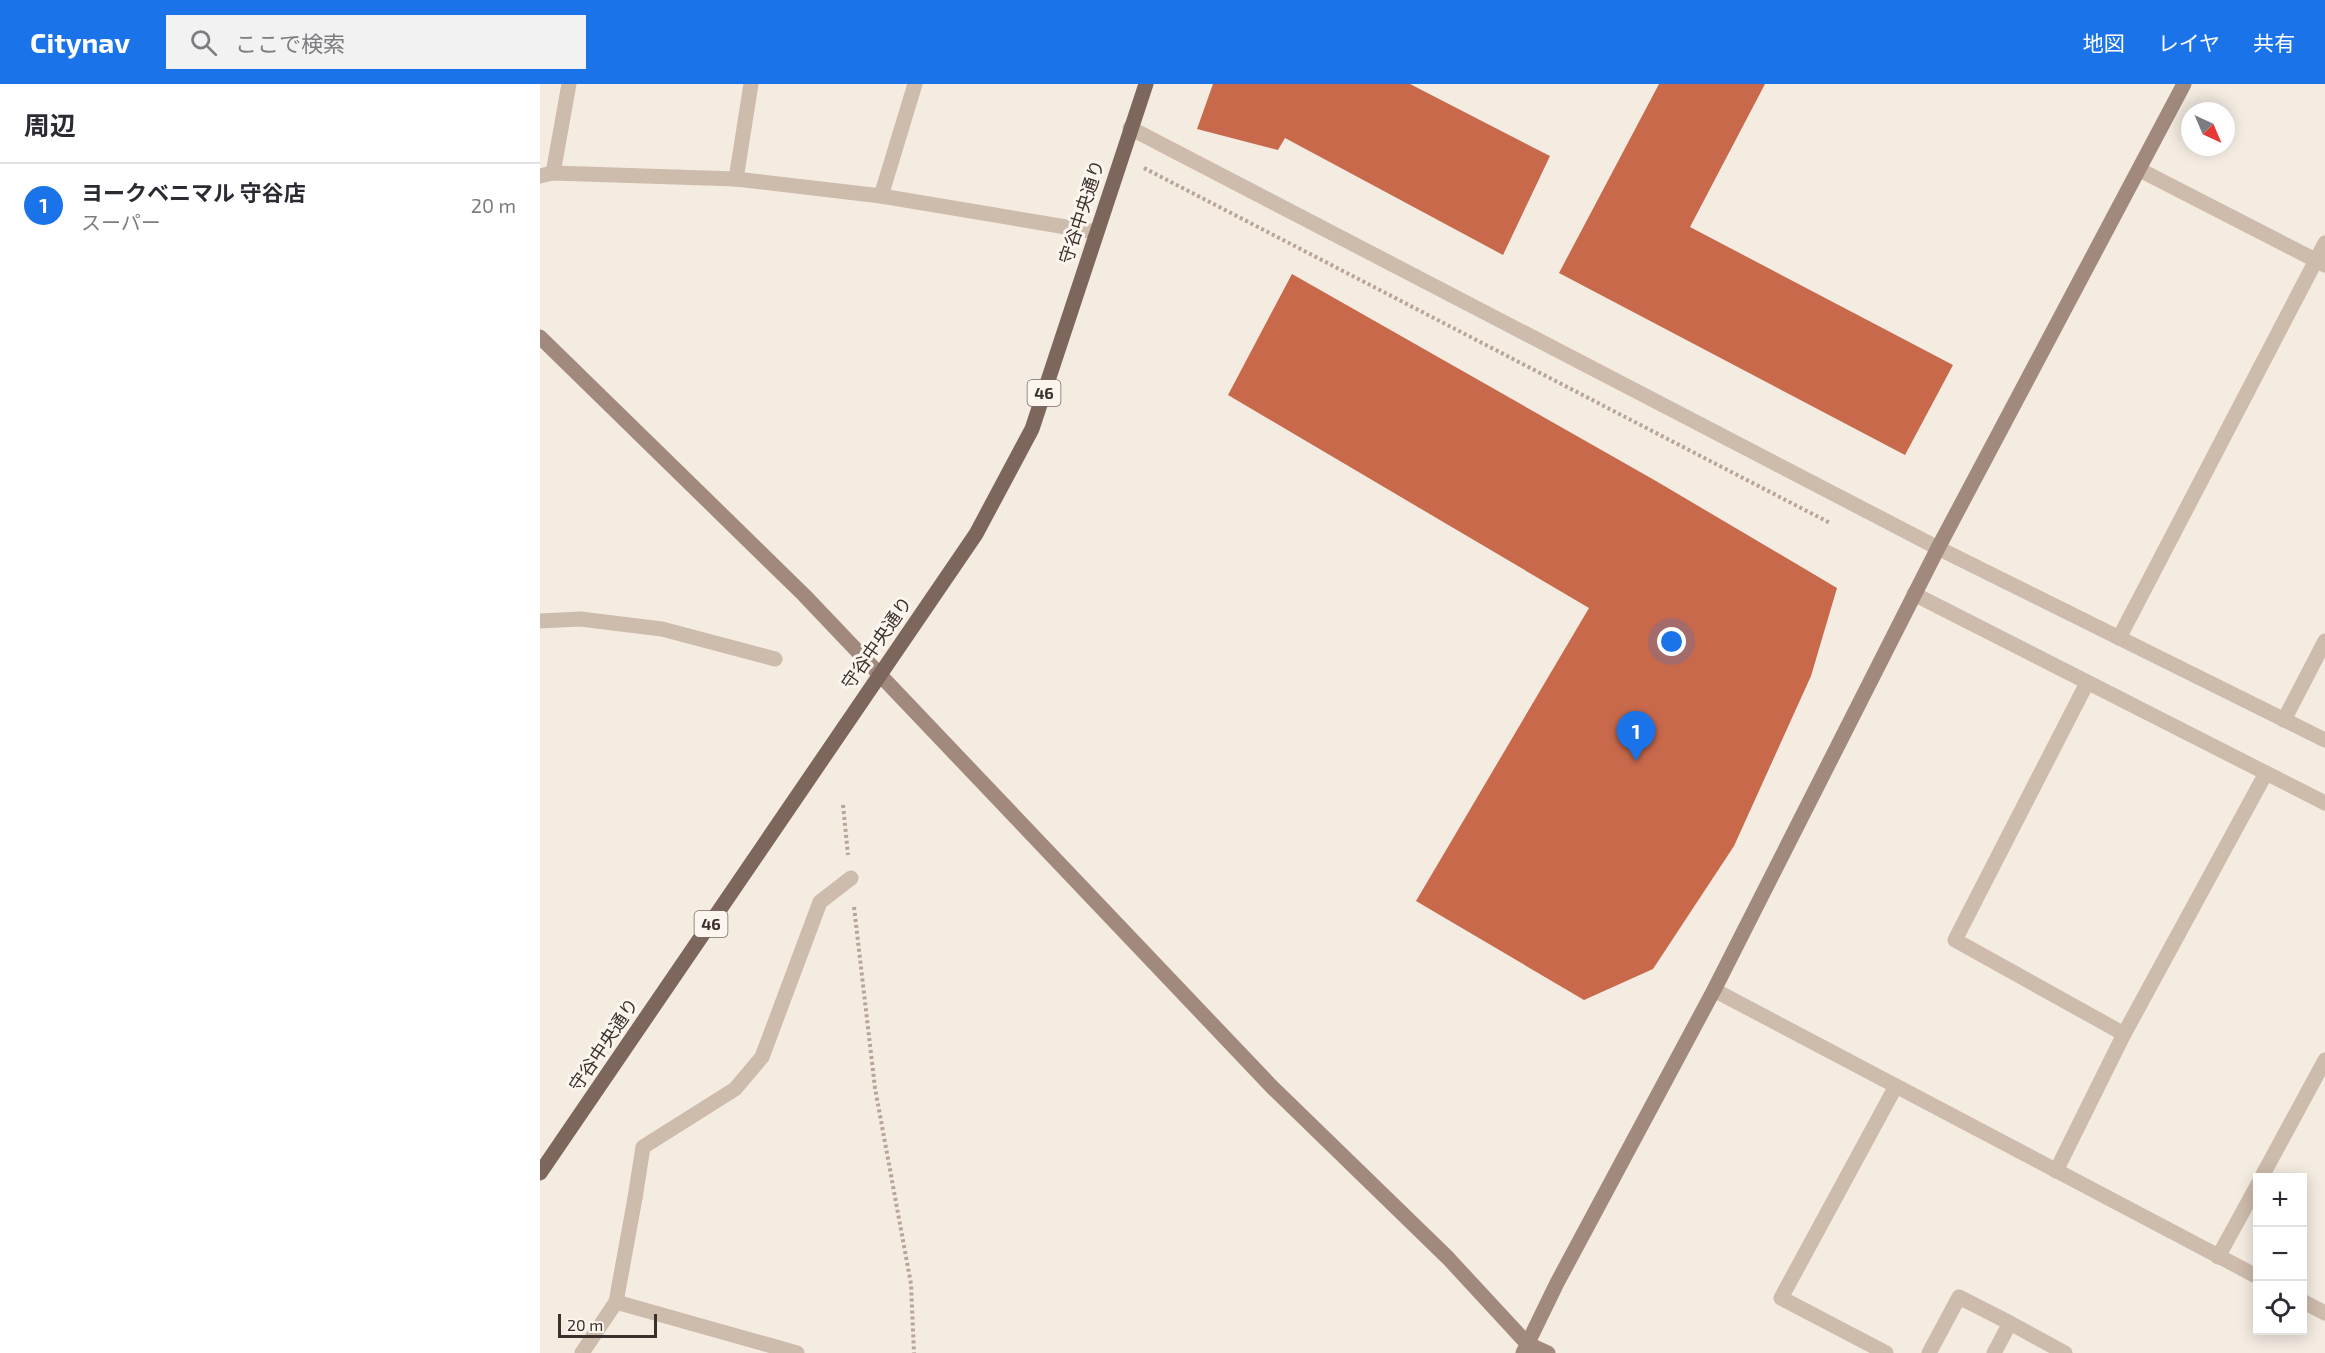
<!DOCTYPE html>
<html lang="ja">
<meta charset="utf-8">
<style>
:root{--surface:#fff;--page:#f2f2f3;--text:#2b2b33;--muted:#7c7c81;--line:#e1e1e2;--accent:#1a73e8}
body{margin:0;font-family:"Exo 2","Noto Sans JP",sans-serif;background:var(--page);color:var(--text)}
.controls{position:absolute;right:18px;bottom:18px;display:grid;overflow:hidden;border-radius:0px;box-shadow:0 3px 15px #0003}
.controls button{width:54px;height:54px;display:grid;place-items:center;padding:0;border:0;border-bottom:2px solid var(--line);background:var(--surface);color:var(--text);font:30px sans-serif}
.compass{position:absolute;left:1641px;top:18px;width:54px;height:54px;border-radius:50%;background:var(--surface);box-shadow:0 3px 15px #0003;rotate:136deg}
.scale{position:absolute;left:18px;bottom:15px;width:99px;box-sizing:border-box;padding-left:6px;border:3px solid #3b302b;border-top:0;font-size:16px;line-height:21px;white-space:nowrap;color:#3b302b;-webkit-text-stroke:4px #fbf5ee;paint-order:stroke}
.you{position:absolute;left:1132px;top:558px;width:21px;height:21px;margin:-15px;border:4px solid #fff;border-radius:50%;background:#1a73e8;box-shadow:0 0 0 9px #1a73e833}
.badge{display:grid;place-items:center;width:39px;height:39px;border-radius:50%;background:var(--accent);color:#fff;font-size:20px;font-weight:700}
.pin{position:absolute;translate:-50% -50px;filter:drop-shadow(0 2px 3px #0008)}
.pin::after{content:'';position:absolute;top:32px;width:21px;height:18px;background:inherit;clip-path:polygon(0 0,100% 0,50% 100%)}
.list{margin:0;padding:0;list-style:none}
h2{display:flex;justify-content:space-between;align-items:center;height:78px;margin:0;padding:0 24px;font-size:26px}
h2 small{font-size:20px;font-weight:400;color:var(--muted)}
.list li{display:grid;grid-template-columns:39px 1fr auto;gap:18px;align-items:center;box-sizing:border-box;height:84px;padding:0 24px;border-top:2px solid var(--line)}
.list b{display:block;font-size:22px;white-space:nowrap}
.list p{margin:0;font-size:20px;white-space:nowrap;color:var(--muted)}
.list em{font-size:20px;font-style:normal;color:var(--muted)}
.icon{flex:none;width:33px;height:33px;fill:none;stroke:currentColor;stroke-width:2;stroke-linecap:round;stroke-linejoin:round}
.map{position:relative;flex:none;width:1785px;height:1269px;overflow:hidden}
header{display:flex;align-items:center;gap:36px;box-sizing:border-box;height:84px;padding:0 30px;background:var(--accent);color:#fff}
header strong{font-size:28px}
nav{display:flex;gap:33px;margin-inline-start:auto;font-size:21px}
.search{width:420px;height:54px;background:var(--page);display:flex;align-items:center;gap:15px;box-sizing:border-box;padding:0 21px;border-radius:0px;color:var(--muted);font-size:22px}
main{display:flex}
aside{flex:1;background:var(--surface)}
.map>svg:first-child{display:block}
.building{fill:#c8694b}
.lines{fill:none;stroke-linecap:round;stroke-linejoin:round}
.path{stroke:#b9a596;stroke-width:4;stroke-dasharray:3 3;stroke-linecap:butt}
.lane{stroke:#cdbbac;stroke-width:15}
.street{stroke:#cdbbac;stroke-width:15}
.secondary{stroke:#a18a7d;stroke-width:15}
.primary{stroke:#7d675c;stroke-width:15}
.labels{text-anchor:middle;stroke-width:6;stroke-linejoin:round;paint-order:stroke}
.shield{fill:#fbf5ee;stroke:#756b66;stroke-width:1.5}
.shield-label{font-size:16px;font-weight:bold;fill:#3b302b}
.street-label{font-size:18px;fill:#3b302b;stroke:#fbf5ee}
</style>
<header>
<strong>Citynav</strong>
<div class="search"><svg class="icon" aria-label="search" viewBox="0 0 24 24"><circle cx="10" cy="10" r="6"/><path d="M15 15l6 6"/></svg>ここで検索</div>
<nav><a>地図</a><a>レイヤ</a><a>共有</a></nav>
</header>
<main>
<aside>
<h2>周辺<small></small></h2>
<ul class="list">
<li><span class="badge">1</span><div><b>ヨークベニマル 守谷店</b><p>スーパー</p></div><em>20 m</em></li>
</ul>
</aside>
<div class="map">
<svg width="1785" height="1269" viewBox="0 0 1785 1269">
<rect width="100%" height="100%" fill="#f4ebe1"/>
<g class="building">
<path d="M673 0H870L1010 72 963 171 745 54 738 66 657 45Z"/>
<path d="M1119 0H1225L1150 143 1413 281 1365 371 1019 189Z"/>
<path d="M752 190 1116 397 1297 504 1271 592 1194 762 1113 885 1044 916 876 817 1049 524 688 311Z"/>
</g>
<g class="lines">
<g class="path">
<path d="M604 84 1290 439"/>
<path d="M303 721 308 771"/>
<path d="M314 823 335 1004 371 1200 374 1269"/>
</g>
<path class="lane" d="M95 1114 103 1063 195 1005 222 973 280 818 311 794"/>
<g class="street">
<path d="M590 44 1398 464 1785 656"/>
<path d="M1600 86 1785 181"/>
<path d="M13 89 29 0"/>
<path d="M0 92 13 89 196 95 341 112 556 148"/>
<path d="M196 95 211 0"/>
<path d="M341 112 375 0"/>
<path d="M1374 510 1785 719"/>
<path d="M0 537 40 535 122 545 235 575"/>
<path d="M1579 554 1785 159"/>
<path d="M1547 599 1415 856 1584 950"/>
<path d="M1744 636 1785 557"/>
<path d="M1174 906 1718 1193"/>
<path d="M1516 1087 1584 950 1726 689"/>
<path d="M1721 1094 1785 976"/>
<path d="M1678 1173 1718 1100"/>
<path d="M1762 1217 1785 1229"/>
<path d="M76 1218 257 1269"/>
<path d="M42 1269 76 1218 95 1114"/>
<path d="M1346 1269 1241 1214 1356 1002"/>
<path d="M1389 1269 1419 1213 1470 1239"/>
<path d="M1454 1269 1470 1239 1525 1269"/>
</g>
<g class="secondary">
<path d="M0 253 264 511 733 1004 908 1174 993 1266"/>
<path d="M988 1260 1008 1269"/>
<path d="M983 1269 1017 1199 1174 906 1398 464 1644 0"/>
</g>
<path class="primary" d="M0 1089 436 450 492 345 606 0"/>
</g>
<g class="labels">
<g class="shield">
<rect x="487.5" y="296" width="33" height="26" rx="4.5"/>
<rect x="154.5" y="827" width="33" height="26" rx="4.5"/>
</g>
<g class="shield-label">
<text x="504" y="315">46</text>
<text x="171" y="846">46</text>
</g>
<g class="street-label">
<text transform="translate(542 128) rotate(-72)" y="6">守谷中央通り</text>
<text transform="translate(337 559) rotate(-55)" y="6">守谷中央通り</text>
<text transform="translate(64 961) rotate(-56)" y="6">守谷中央通り</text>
</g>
</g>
</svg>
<div class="controls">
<button>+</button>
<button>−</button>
<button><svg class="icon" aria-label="locate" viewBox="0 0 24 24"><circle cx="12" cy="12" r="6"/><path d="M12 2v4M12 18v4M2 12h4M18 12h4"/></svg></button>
</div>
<svg class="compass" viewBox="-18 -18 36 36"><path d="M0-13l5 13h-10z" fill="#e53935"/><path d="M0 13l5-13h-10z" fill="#7c7c81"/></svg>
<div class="scale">20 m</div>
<div class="you"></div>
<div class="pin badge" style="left:1096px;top:677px">1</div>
</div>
</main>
